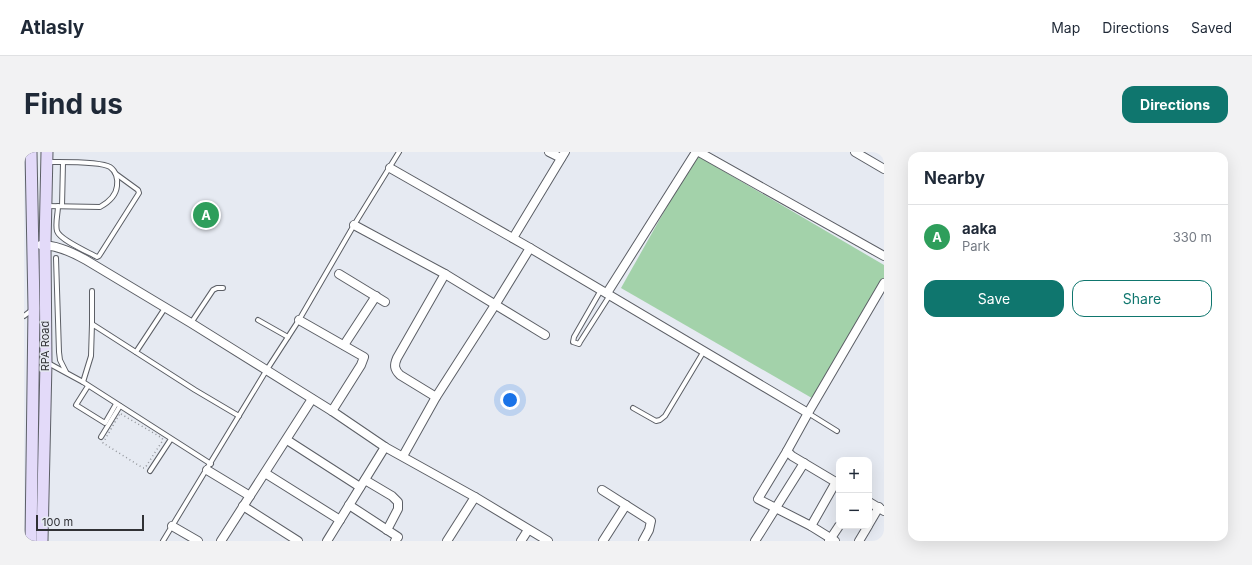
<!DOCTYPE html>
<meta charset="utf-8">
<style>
:root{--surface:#fff;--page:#f2f2f3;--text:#1f2937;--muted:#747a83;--line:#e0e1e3;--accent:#0f766e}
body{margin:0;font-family:Inter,sans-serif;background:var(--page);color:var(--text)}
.controls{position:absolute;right:12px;bottom:12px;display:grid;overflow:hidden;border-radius:8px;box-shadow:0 4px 16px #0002}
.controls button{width:36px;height:36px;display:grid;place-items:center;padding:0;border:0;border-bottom:1px solid var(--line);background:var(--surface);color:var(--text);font:20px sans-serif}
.scale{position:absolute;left:12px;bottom:10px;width:108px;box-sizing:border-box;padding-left:4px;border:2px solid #303135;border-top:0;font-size:11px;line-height:14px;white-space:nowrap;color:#303135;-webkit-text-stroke:3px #e6eaf2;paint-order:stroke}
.you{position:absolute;left:486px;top:248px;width:14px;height:14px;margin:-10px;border:3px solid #fff;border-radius:50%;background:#1a73e8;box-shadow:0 0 0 6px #1a73e833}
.badge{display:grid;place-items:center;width:26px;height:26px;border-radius:50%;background:var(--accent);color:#fff;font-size:13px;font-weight:700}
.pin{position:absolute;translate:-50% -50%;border:2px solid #fff;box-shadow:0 1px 4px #0006}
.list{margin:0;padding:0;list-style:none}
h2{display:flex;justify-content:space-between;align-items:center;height:52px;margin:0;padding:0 16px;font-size:17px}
h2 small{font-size:13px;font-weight:400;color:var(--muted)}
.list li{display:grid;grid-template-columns:26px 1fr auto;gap:12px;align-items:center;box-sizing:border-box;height:64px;padding:0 16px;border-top:1px solid var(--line)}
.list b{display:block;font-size:15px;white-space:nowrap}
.list p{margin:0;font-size:13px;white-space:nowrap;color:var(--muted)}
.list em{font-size:13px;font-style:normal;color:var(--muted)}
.actions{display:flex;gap:8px;padding:12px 16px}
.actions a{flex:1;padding:9px 0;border:1px solid var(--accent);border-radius:12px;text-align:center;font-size:14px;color:var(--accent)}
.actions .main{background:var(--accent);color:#fff}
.map{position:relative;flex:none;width:860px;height:389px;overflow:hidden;border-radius:12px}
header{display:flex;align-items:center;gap:24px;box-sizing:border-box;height:56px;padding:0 20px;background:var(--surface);border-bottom:1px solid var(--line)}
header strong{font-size:19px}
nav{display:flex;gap:22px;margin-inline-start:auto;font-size:14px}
.intro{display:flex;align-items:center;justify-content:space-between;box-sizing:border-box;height:96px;padding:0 24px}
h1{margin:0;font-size:28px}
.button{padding:10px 18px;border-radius:12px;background:var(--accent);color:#fff;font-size:14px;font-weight:700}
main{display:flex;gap:24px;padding:0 24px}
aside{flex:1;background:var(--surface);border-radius:12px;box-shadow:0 4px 16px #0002}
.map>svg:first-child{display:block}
.green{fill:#a3d2aa}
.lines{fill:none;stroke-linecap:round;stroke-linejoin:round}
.lane-casing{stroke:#5c5f66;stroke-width:6}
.street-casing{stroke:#5c5f66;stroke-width:10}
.secondary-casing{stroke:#5c5f66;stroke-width:13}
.path{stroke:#93969c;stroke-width:1.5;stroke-dasharray:1 3;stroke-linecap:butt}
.lane{stroke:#fff;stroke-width:4}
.street{stroke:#fff;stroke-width:8}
.secondary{stroke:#e3daf9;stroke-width:11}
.labels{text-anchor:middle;stroke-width:3;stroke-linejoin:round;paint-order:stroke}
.street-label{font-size:11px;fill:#303135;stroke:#e6eaf2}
</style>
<header>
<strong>Atlasly</strong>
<nav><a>Map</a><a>Directions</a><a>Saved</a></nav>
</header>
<div class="intro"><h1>Find us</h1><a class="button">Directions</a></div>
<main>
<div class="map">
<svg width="860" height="389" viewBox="0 0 860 389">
<rect width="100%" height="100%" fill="#e6eaf2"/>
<path class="green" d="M672 3 860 113V134L793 249 597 136Z"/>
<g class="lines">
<defs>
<g id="lane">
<path d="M22 54 76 55C85 50 92 44 93 34 94 27 92 19 86 15 76 9 37 10 24 10"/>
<path d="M34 54C34 61 31 72 33 79 36 88 64 100 73 105L75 104 115 41 114 38 92 22"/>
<path d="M38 54 39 11"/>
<path d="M32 106 35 200 36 208 42 220"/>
<path d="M577 138 550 185 549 190 555 192 556 190 586 143"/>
<path d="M68 139V172"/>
<path d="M0 164 8 158"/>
<path d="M234 168 264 185"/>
<path d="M167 171 189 138 193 136H199"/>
<path d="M112 200 141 156"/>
<path d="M24 211 59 230 187 312"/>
<path d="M59 230 67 204 68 172 171 238 215 264"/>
<path d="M64 234 52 253 81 271 92 252"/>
<path d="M609 256 632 269 636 268 641 264 680 199"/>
<path d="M784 261 813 279"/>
<path d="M77 285 96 254"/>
<path d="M126 319 147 287"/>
<path d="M139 389 242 219 275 168 330 73 375 0"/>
</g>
<g id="street">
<path d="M525 0 537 6"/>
<path d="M675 0 860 104"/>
<path d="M831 0 860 17"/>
<path d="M366 16 506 96 784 261 763 299"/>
<path d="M330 73 421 122 521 183"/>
<path d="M489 86 541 0"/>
<path d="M17 93C33 93 48 100 62 108L167 171 308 259 361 295 451 345 524 389"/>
<path d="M315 122 361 150"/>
<path d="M583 141 672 0"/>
<path d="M275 168 340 205 337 213 308 259"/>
<path d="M320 193 352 144"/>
<path d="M412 245 376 223C370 217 370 213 373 206L421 122"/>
<path d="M784 261 860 131"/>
<path d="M263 288 336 335"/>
<path d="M379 304 412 245 471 153 506 96"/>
<path d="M183 318 226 344"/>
<path d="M241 321 316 368"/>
<path d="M341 328 368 344 374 350V357L363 378"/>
<path d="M578 338 627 369 625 378 619 389"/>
<path d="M845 350 860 359"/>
<path d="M325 353 374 385 371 389"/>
<path d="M219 354 274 389"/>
<path d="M845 372 855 355"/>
<path d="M148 374 174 389"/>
<path d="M787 374 812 330"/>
<path d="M197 389 288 247"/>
<path d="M303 389 361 295"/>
<path d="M423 389 451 345"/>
<path d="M497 389 504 378"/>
<path d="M579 389 602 353"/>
<path d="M731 389 780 311"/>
<path d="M805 389 815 374"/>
<path d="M811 389 787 374 734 347 763 299 768 304 815 332"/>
<path d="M835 389 844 374"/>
</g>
<g id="secondary">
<path d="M7 389 10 156 7 0"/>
<path d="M18 389 22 211 21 93 23 0"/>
</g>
</defs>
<use href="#lane" class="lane-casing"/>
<use href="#street" class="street-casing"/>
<use href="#secondary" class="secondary-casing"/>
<path class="path" d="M97 262 138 286 139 288 121 316H119L79 291 95 263Z"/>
<use href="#lane" class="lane"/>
<use href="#street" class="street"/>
<use href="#secondary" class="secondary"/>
</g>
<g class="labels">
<g class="street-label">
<text transform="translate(21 194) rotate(-90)" y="4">RPA Road</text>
</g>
</g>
</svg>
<div class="controls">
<button>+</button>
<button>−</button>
</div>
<div class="scale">100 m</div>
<div class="you"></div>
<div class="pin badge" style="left:182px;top:63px;background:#2e9e5b">A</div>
</div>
<aside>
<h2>Nearby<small></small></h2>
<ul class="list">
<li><span class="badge" style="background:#2e9e5b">A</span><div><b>aaka</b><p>Park</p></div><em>330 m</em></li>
</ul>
<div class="actions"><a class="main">Save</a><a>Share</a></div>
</aside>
</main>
